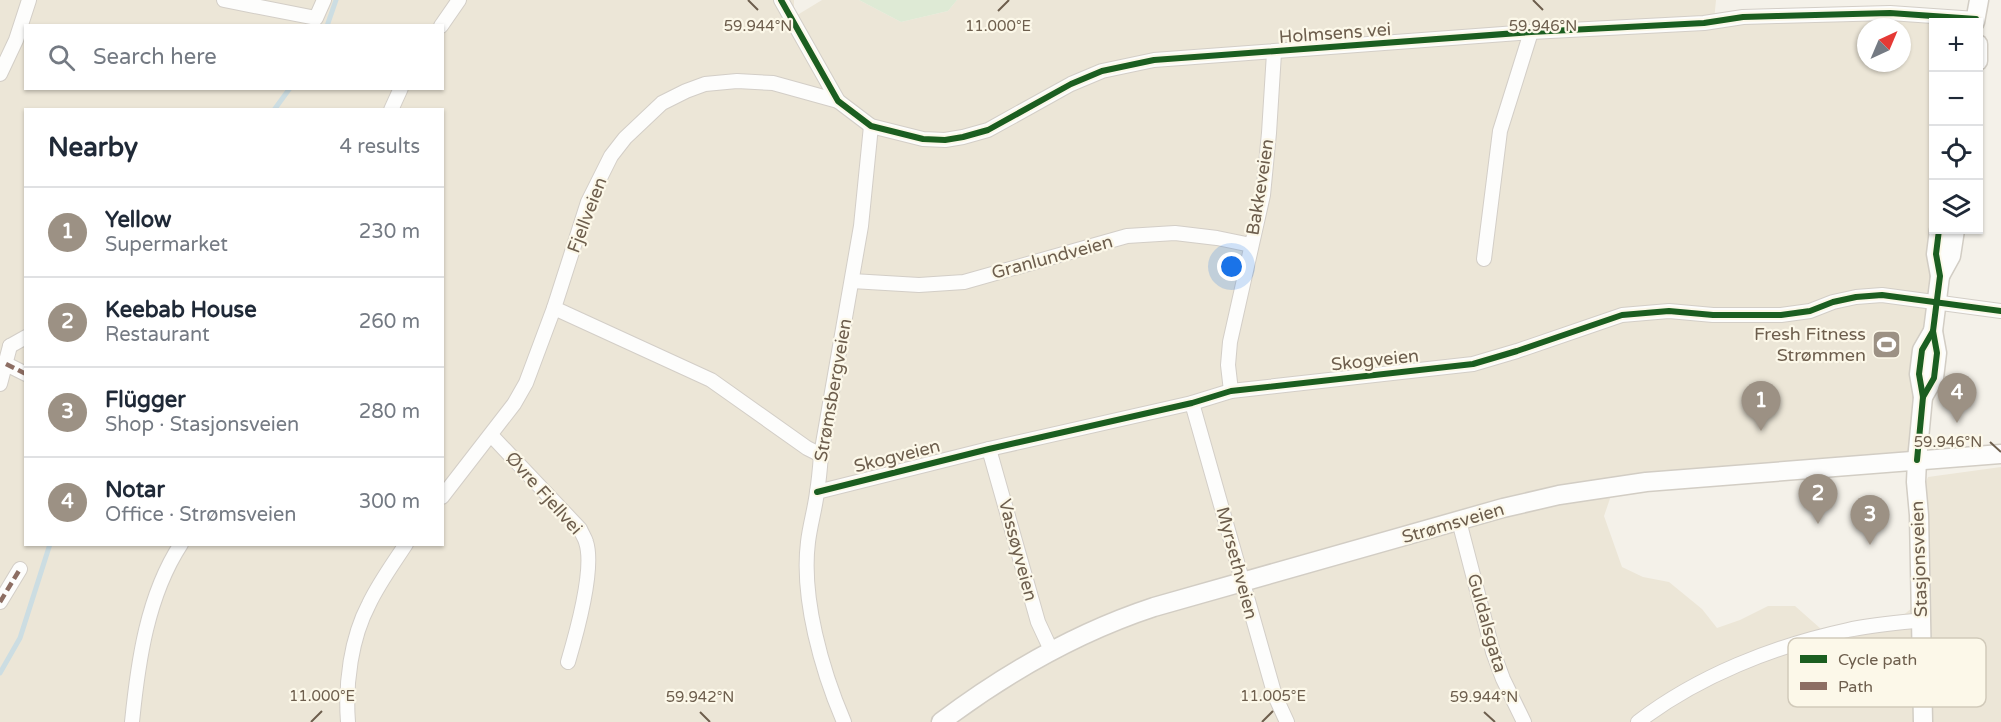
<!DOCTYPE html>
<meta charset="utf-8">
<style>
:root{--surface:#fff;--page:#f6f6f7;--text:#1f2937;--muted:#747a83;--line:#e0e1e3;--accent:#9c9184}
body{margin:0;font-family:"Varela Round",sans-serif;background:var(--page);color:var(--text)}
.controls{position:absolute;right:18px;top:18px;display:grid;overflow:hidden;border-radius:0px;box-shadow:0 2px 4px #0004}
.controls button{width:54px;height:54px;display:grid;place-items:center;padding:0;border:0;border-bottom:2px solid var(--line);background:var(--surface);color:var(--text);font:30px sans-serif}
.compass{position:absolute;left:1857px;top:18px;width:54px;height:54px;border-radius:50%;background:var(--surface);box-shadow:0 2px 4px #0004;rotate:44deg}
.you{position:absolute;left:1232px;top:267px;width:21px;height:21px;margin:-15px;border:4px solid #fff;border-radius:50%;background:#1a73e8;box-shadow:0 0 0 9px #1a73e833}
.badge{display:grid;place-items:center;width:39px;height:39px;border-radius:50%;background:var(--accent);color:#fff;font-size:20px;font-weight:700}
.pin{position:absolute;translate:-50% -50px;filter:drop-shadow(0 2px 3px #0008)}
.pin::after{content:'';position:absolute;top:32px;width:21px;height:18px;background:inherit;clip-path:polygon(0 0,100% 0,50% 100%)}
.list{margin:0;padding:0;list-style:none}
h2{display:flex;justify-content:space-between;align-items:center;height:78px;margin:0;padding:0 24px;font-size:26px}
h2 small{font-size:20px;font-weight:400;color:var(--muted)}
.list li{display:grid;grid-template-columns:39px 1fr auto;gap:18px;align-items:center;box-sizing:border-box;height:90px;padding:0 24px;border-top:2px solid var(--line)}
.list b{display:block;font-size:22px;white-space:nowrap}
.list p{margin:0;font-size:20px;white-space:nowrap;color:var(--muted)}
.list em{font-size:20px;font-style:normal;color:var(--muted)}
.icon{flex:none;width:33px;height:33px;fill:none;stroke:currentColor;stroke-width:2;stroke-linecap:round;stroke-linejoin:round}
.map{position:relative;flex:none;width:2001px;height:722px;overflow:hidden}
.search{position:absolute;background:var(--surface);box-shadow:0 2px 4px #0004;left:24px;top:24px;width:420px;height:66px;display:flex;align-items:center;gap:15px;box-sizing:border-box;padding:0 21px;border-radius:0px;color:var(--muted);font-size:22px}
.panel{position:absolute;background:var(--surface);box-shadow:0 2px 4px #0004;left:24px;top:108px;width:420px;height:438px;border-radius:0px}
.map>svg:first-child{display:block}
.residential{fill:#ece6d7;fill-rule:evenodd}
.green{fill:#deead5}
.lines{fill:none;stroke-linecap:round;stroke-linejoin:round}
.stream{stroke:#ccdde2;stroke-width:5}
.minor-casing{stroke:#d3cec7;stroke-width:16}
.secondary-casing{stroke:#d2cdc4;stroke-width:21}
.minor{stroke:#fdfdfc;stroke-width:14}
.secondary{stroke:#fdfdfc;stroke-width:18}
.quiet{stroke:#8d6e63;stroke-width:4.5;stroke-dasharray:9 4.5;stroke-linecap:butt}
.cycleway-casing{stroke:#fcf8e9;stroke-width:10}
.cycleway{stroke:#1b5e20;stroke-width:6}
.ticks{fill:none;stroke:#6d5e4d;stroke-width:2}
.labels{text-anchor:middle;stroke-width:4.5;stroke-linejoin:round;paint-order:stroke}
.street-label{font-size:18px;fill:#6d5e4d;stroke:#fcf8e9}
.poi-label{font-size:18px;fill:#6d5e4d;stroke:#fcf8e9;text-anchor:end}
.key{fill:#fcf8e9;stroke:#d1caba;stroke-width:1.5}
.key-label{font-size:16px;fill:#6d5e4d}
.ticks-label{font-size:15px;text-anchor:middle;fill:#6d5e4d;stroke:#fcf8e9;stroke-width:4.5;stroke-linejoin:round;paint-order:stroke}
</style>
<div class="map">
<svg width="2001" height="722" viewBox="0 0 2001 722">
<rect width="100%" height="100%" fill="#f4f1e9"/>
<path class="residential" d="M0 0H794V17L822 0H859L901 22 948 11 957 0H1716L1714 21 1950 20 1934 22V230L1922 456 1615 484 1604 516 1622 567 1643 577 1669 582 1702 609 1717 628 1740 620 1768 606H1795L1821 629 1840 628 1901 617 1918 603 1919 499 1928 477 2001 467V722H0ZM26 26H442V88H26ZM1866 27H1902V63H1866ZM26 110H442V544H26Z"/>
<path class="green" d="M859 0H957L948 11 901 22Z"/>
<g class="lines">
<g class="stream">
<path d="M327 26 336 0"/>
<path d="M274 110 290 88"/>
<path d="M0 673 20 638 50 544"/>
</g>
<defs>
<g id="minor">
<path d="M224 0 316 18 324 0"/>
<path d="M781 0 838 101 871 126 923 139 945 140 963 137 988 130 1071 84 1102 71 1154 60 1531 32 1704 23 1743 17 1777 16 1890 13 1976 19"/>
<path d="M441 26 459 0"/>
<path d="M0 74 16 40 29 0"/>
<path d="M391 110 401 88"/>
<path d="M1484 259 1500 131 1531 32"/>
<path d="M852 281 919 285 964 282 1127 236 1175 233 1217 238 1251 245"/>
<path d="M554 308 711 380 807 448 821 455"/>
<path d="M10 346 26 337"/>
<path d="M6 364 26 374"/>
<path d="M0 384 10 346"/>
<path d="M1231 391 1228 365 1230 342 1263 195 1269 133 1274 53"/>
<path d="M1192 403 1275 696 1287 722"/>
<path d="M491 435 580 529C582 534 585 538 586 542 595 569 576 635 568 662"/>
<path d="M989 449 1038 622 1051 650"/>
<path d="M817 492 989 449 1192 403 1231 391 1473 364 1517 351 1622 315 1669 311 1713 315H1781L1810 311 1833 302 1856 297 1882 295 2001 311"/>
<path d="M442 497 514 404 526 383 554 308 588 202 611 156 625 138 662 103 686 91 705 84 737 81 773 83 838 101"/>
<path d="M1459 521 1493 652 1503 679 1524 722"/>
<path d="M0 602 20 569"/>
<path d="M132 722C138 662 147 596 181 544"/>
<path d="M348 722C345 684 351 638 369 604 379 583 393 564 406 544"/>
<path d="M844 722C822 671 801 598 808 542 810 525 815 509 817 492 819 480 820 468 821 455L861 226 871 126"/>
<path d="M1638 722C1698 676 1774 646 1848 630 1872 625 1897 623 1922 620"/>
</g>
<g id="secondary">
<path d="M1975 22 1979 0"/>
<path d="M1978 44V61"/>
<path d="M1940 276 1951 256 1955 230"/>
<path d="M1923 397 1934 378 1937 353 1933 331 1940 276 1936 254 1939 230"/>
<path d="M941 722C1006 673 1075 633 1154 607L1503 508 1559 495 1646 482 2001 454"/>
<path d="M1923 722 1919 515 1916 482 1917 460 1923 397 1919 374 1922 350 1933 331"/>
</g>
</defs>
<use href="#minor" class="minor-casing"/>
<use href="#secondary" class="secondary-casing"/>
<use href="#minor" class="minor"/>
<use href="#secondary" class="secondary"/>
<g class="quiet">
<path d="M6 364 26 374"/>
<path d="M0 602 20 569"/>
</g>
<defs>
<g id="cycleway">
<path d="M781 0 838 101 871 126 923 139 945 140 963 137 988 130 1071 84 1102 71 1154 60 1531 32 1704 23 1743 17 1777 16 1890 13 1976 19"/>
<path d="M1923 397 1934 378 1937 353 1933 331 1940 276 1936 254 1939 230"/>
<path d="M1917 460 1923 397 1919 374 1922 350 1933 331"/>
<path d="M817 492 989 449 1192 403 1231 391 1473 364 1517 351 1622 315 1669 311 1713 315H1781L1810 311 1833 302 1856 297 1882 295 2001 311"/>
</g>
</defs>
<use href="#cycleway" class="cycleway-casing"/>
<use href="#cycleway" class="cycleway"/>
</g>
<path class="ticks" d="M748 0 758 10M1533 0 1543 10M998 11 1009 0M1990 442 2001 452M700 712 710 722M1484 712 1495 722M311 722 322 711M1262 722 1273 711"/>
<defs>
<symbol id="stadium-square" viewBox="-11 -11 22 22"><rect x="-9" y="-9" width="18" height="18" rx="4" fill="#9c9184" stroke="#fcf8e9"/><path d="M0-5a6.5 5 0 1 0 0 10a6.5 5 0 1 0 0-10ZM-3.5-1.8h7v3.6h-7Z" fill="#fff"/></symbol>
</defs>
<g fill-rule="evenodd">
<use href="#stadium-square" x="1870" y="328" width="33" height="33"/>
</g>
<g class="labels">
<g class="street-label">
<text transform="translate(1335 33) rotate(-4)" y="6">Holmsens vei</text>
<text transform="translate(1260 187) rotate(-81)" y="6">Bakkeveien</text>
<text transform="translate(587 215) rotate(-69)" y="6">Fjellveien</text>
<text transform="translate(1052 257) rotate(-15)" y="6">Granlundveien</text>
<text transform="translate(1375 360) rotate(-6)" y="6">Skogveien</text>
<text transform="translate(833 390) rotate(-80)" y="6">Strømsbergveien</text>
<text transform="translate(897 456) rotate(-14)" y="6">Skogveien</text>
<text transform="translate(544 493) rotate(48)" y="6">Øvre Fjellvei</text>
<text transform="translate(1453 523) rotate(-16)" y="6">Strømsveien</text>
<text transform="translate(1018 550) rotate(75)" y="6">Vassøyveien</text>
<text transform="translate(1919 559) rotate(-92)" y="6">Stasjonsveien</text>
<text transform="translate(1237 563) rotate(75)" y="6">Myrsethveien</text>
<text transform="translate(1487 623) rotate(74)" y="6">Guldalsgata</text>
</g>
<g class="poi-label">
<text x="1866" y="340">Fresh Fitness<tspan x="1866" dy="21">Strømmen</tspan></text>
</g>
</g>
<rect x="1788" y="638" width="198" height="69" rx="9" class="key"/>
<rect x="1800" y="655" width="27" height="8" fill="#1b5e20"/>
<rect x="1800" y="682" width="27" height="8" fill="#8d6e63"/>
<g class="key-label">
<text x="1838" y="665">Cycle path</text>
<text x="1838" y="692">Path</text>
</g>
<g class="ticks-label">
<text x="758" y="31">59.944°N</text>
<text x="1543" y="31">59.946°N</text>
<text x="998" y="31">11.000°E</text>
<text x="1948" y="447">59.946°N</text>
<text x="322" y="701">11.000°E</text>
<text x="1273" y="701">11.005°E</text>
<text x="700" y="702">59.942°N</text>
<text x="1484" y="702">59.944°N</text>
</g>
</svg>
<div class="controls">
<button>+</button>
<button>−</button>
<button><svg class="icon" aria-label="locate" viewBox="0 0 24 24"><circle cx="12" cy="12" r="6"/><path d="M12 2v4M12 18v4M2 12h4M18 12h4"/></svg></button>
<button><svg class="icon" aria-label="layers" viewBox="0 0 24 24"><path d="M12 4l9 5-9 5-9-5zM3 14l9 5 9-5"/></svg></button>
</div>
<svg class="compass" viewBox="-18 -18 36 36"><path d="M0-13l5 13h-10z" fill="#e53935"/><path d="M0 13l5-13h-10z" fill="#747a83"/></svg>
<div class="you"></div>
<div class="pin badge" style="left:1761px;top:431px">1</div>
<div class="pin badge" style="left:1818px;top:524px">2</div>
<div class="pin badge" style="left:1870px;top:545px">3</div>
<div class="pin badge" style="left:1957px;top:423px">4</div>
<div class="search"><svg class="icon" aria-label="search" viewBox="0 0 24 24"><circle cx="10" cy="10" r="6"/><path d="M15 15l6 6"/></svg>Search here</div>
<section class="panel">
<h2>Nearby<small>4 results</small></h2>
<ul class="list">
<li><span class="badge">1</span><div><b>Yellow</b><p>Supermarket</p></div><em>230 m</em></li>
<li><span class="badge">2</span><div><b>Keebab House</b><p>Restaurant</p></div><em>260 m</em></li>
<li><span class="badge">3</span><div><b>Flügger</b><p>Shop · Stasjonsveien</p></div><em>280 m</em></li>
<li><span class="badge">4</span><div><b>Notar</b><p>Office · Strømsveien</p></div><em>300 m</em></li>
</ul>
</section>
</div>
